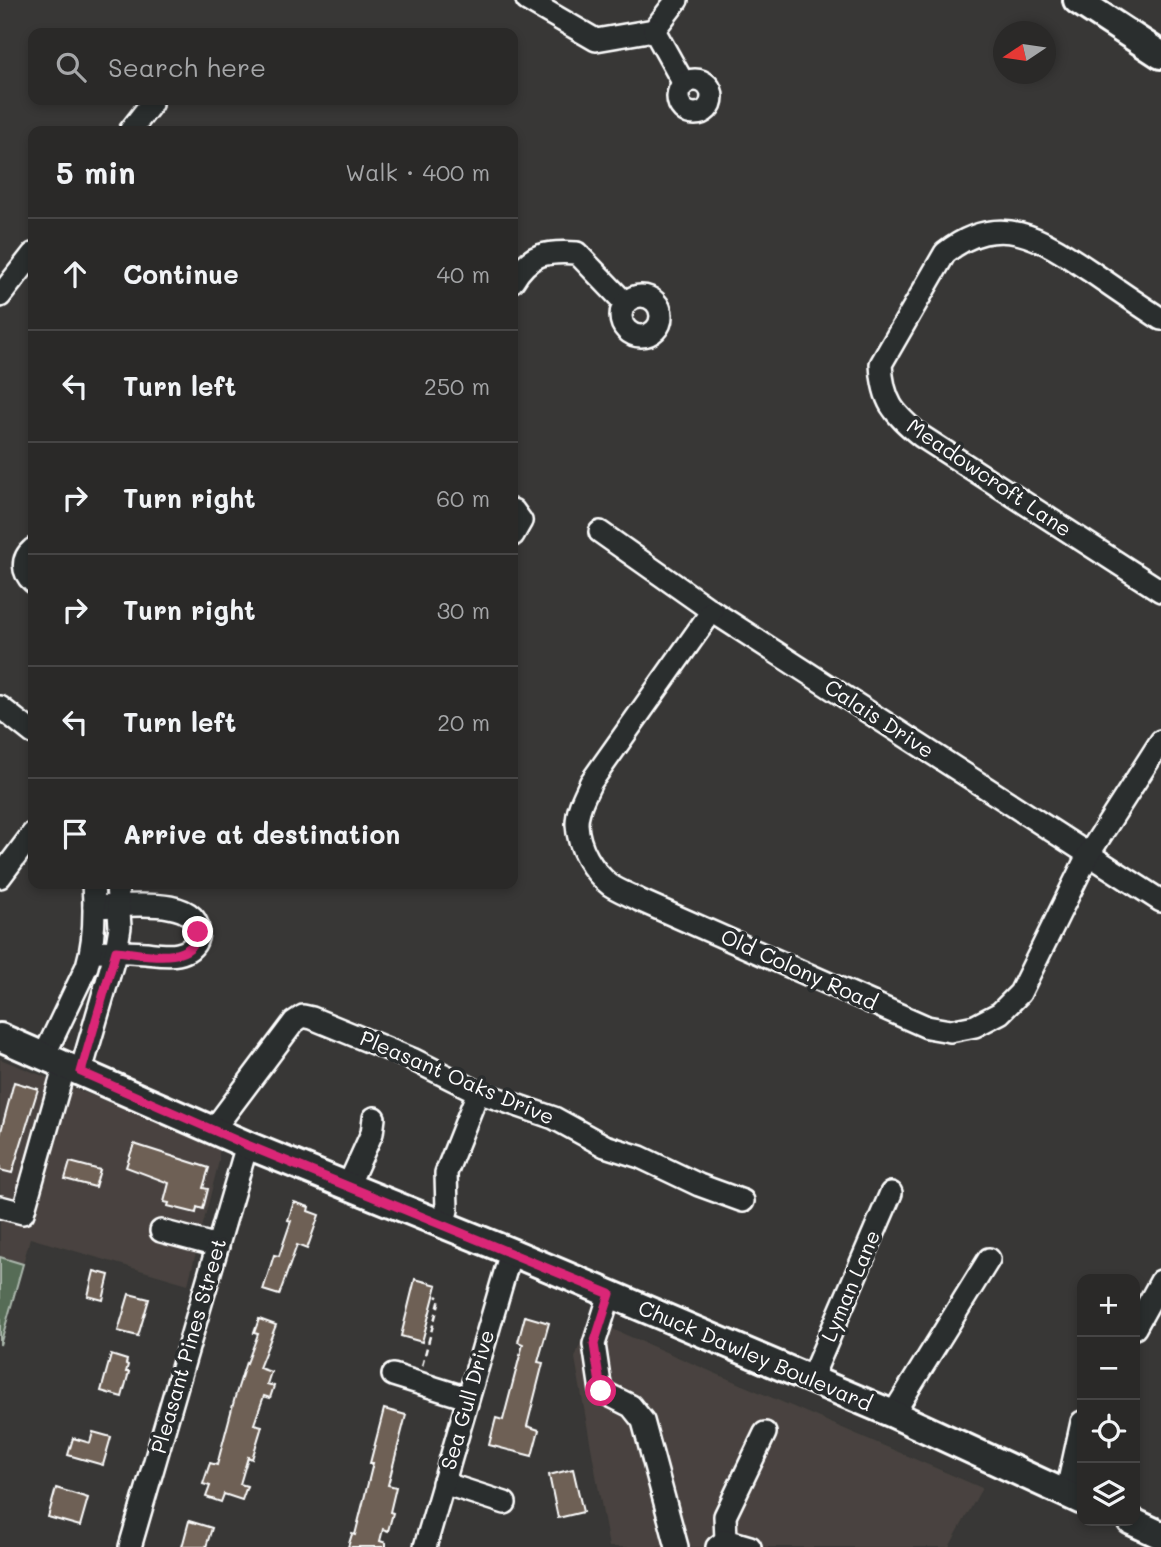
<!DOCTYPE html>
<meta charset="utf-8">
<style>
:root{--surface:#2a2928;--page:#363534;--text:#f1f3f6;--muted:#a5a6a8;--line:#464545}
body{margin:0;font-family:Mali,sans-serif;background:var(--page);color:var(--text)}
.controls{position:absolute;right:21px;bottom:21px;display:grid;overflow:hidden;border-radius:14px;box-shadow:0 4px 10px #0003}
.controls button{width:63px;height:63px;display:grid;place-items:center;padding:0;border:0;border-bottom:2px solid var(--line);background:var(--surface);color:var(--text);font:35px sans-serif}
.compass{position:absolute;left:993px;top:21px;width:63px;height:63px;border-radius:50%;background:var(--surface);box-shadow:0 4px 10px #0003;rotate:257deg}
.stop{position:absolute;width:21px;height:21px;margin:-16px;border:5px solid #db2777;border-radius:50%;background:#fff}
.stop.end{background:#db2777;border-color:#fff;box-shadow:0 2px 7px #0008}
.list{margin:0;padding:0;list-style:none}
h2{display:flex;justify-content:space-between;align-items:center;height:91px;margin:0;padding:0 28px;font-size:30px}
h2 small{font-size:23px;font-weight:400;color:var(--muted)}
.list li{display:grid;grid-template-columns:46px 1fr auto;gap:21px;align-items:center;box-sizing:border-box;height:112px;padding:0 28px;border-top:2px solid var(--line)}
.list b{display:block;font-size:26px;white-space:nowrap}
.list em{font-size:23px;font-style:normal;color:var(--muted)}
.icon{flex:none;width:38px;height:38px;fill:none;stroke:currentColor;stroke-width:2;stroke-linecap:round;stroke-linejoin:round}
.map{position:relative;flex:none;width:1161px;height:1547px;overflow:hidden}
.search{position:absolute;background:var(--surface);box-shadow:0 4px 10px #0003;left:28px;top:28px;width:490px;height:77px;display:flex;align-items:center;gap:18px;box-sizing:border-box;padding:0 24px;border-radius:14px;color:var(--muted);font-size:26px}
.panel{position:absolute;background:var(--surface);box-shadow:0 4px 10px #0003;left:28px;top:126px;width:490px;height:763px;border-radius:14px}
.map>svg:first-child{display:block}
.built{fill:#48433f}
.green{fill:#566c57;stroke:#aab6ab;stroke-width:2}
.building{fill:#6e6054;stroke:#fff;stroke-width:2}
.lines{fill:none;stroke-linecap:round;stroke-linejoin:round}
.minor-casing{stroke:#fff;stroke-width:26}
.major-casing{stroke:#fff;stroke-width:32}
.path{stroke:#fff;stroke-width:2.5;stroke-dasharray:7 5;stroke-linecap:butt}
.minor{stroke:#2a2d2e;stroke-width:21}
.major{stroke:#2a2d2e;stroke-width:26}
.route{stroke:#db2777;stroke-width:9}
.labels{text-anchor:middle;stroke-width:7;stroke-linejoin:round;paint-order:stroke}
.street-label{font-size:21px;fill:#fff;stroke:#2a2d2e}
</style>
<div class="map">
<svg width="1161" height="1547" viewBox="0 0 1161 1547">
<rect width="100%" height="100%" fill="#383736"/>
<filter id="ink" filterUnits="userSpaceOnUse"><feTurbulence type="fractalNoise" baseFrequency=".0143" numOctaves="2"/><feDisplacementMap in="SourceGraphic" scale="14" xChannelSelector="R" yChannelSelector="G"/><feConvolveMatrix kernelMatrix="1 2 1 2 8 2 1 2 1" color-interpolation-filters="sRGB"/></filter>
<g filter="url(#ink)">
<g class="built">
<path d="M0 1059 210 1142 219 1151V1161L188 1284 30 1238 23 1264 0 1257Z"/>
<path d="M589 1319 982 1488 949 1547H609L575 1358Z"/>
</g>
<path class="green" d="M0 1257 23 1264 0 1345Z"/>
<g class="building">
<path d="M14 1082 38 1089 12 1173 0 1170V1135Z"/>
<path d="M134 1144 209 1168 203 1188 208 1189 203 1209 197 1207 196 1213 168 1206 169 1203 164 1202 169 1183 126 1167Z"/>
<path d="M70 1162 100 1170 95 1187 65 1179Z"/>
<path d="M294 1202 309 1207 308 1211 319 1215 307 1249 297 1245 279 1295 263 1290 274 1255 279 1256 291 1221 288 1220Z"/>
<path d="M94 1271 109 1275 103 1300 88 1296Z"/>
<path d="M415 1279 437 1285 422 1342 401 1336Z"/>
<path d="M129 1294 149 1299 138 1336 118 1331Z"/>
<path d="M525 1316 549 1323 538 1362 543 1363 527 1426 539 1430 532 1456 489 1445 496 1418 503 1420 523 1344 518 1342Z"/>
<path d="M259 1319 276 1325 259 1368 271 1372 267 1384 274 1386 270 1398 264 1396 254 1424 262 1426 252 1459 248 1457 240 1484 247 1486 242 1500 224 1494 221 1502 206 1497 210 1486 203 1484 210 1463 217 1465 235 1397 246 1362 247 1363 258 1334 254 1333Z"/>
<path d="M111 1355 127 1360 126 1364 128 1365 126 1372H129L122 1397 101 1391Z"/>
<path d="M384 1409 406 1415 388 1485 396 1487 390 1512 393 1513 388 1531 383 1529 380 1541 386 1543V1547H348L352 1534 355 1535 373 1463H370Z"/>
<path d="M93 1432 111 1437 103 1465 68 1455 73 1438 90 1443Z"/>
<path d="M573 1469 583 1512 558 1518 549 1475Z"/>
<path d="M56 1488 88 1498 80 1526 48 1517Z"/>
<path d="M189 1521 212 1528 206 1547H182Z"/>
</g>
<g class="lines">
<defs>
<g id="minor">
<path d="M527 0 596 40 654 30 677 0"/>
<path d="M654 30 684 84"/>
<circle cx="695" cy="97" r="17"/>
<path d="M130 131 151 104"/>
<path d="M513 281C530 253 546 251 577 253L625 303"/>
<path d="M0 296 33 254"/>
<circle cx="641" cy="316" r="20"/>
<path d="M1161 319C1138 304 1116 289 1093 273 1044 240 1001 209 945 253L881 364C883 402 893 413 921 436L1161 591"/>
<path d="M513 510 521 521 513 535"/>
<path d="M600 532 712 611 1161 901"/>
<path d="M33 549C21 559 22 572 33 582"/>
<path d="M712 611 591 782C585 795 577 809 577 824 578 847 592 871 610 885 619 891 630 895 639 900L927 1027 950 1031 975 1026 1000 1013 1020 993 1088 855 1161 741"/>
<path d="M0 707 33 733"/>
<path d="M0 877 33 833"/>
<path d="M92 951C110 951 128 952 146 953 156 954 168 956 178 954 187 952 195 947 197 938 207 893 120 907 94 907"/>
<path d="M44 1056 87 966C95 939 95 911 93 884"/>
<path d="M81 1071 116 951 120 927 117 884"/>
<path d="M213 1130 294 1022 303 1016 312 1018 412 1059 478 1092 554 1118 605 1146 640 1157 699 1185 743 1201"/>
<path d="M348 1186 372 1133 374 1118"/>
<path d="M0 1207 23 1213 65 1065"/>
<path d="M443 1225 447 1210 446 1173 478 1092"/>
<path d="M161 1231 218 1246"/>
<path d="M610 1294 594 1344 601 1391 631 1406 643 1421 677 1547"/>
<path d="M1135 1328 1161 1281"/>
<path d="M393 1375 467 1398"/>
<path d="M811 1379 891 1193"/>
<path d="M893 1414 989 1259"/>
<path d="M443 1483 505 1503"/>
<path d="M1066 1495 1082 1422"/>
<path d="M726 1540 725 1516 765 1433"/>
<path d="M130 1547 247 1145"/>
<path d="M425 1547 511 1252"/>
<path d="M717 1547 726 1540 750 1547"/>
</g>
<g id="major">
<path d="M1077 0 1161 55"/>
<path d="M0 1037 247 1145 511 1252 893 1414 1082 1501"/>
<path d="M1131 1521 1161 1535"/>
</g>
</defs>
<use href="#minor" class="minor-casing"/>
<use href="#major" class="major-casing"/>
<path class="path" d="M422 1366 440 1299 436 1296"/>
<use href="#minor" class="minor"/>
<use href="#major" class="major"/>
</g>
</g>
<g class="lines" filter="url(#ink)">
<path class="route" d="M198 932C193 967 141 953 116 951L81 1072 247 1145 610 1294 594 1344 601 1391"/>
</g>
<g class="labels">
<g class="street-label">
<text transform="translate(989 478) rotate(34)" y="7">Meadowcroft Lane</text>
<text transform="translate(879 719) rotate(33)" y="7">Calais Drive</text>
<text transform="translate(799 970) rotate(24)" y="7">Old Colony Road</text>
<text transform="translate(457 1078) rotate(23)" y="7">Pleasant Oaks Drive</text>
<text transform="translate(851 1286) rotate(-67)" y="7">Lyman Lane</text>
<text transform="translate(189 1346) rotate(-74)" y="7">Pleasant Pines Street</text>
<text transform="translate(755 1356) rotate(23)" y="7">Chuck Dawley Boulevard</text>
<text transform="translate(468 1400) rotate(-74)" y="7">Sea Gull Drive</text>
</g>
</g>
</svg>
<div class="controls">
<button>+</button>
<button>−</button>
<button><svg class="icon" aria-label="locate" viewBox="0 0 24 24"><circle cx="12" cy="12" r="6"/><path d="M12 2v4M12 18v4M2 12h4M18 12h4"/></svg></button>
<button><svg class="icon" aria-label="layers" viewBox="0 0 24 24"><path d="M12 4l9 5-9 5-9-5zM3 14l9 5 9-5"/></svg></button>
</div>
<svg class="compass" viewBox="-18 -18 36 36"><path d="M0-13l5 13h-10z" fill="#e53935"/><path d="M0 13l5-13h-10z" fill="#a5a6a8"/></svg>
<div class="stop" style="left:601px;top:1391px"></div>
<div class="stop end" style="left:198px;top:932px"></div>
<div class="search"><svg class="icon" aria-label="search" viewBox="0 0 24 24"><circle cx="10" cy="10" r="6"/><path d="M15 15l6 6"/></svg>Search here</div>
<section class="panel">
<h2>5 min<small>Walk · 400 m</small></h2>
<ul class="list">
<li><svg class="icon" aria-label="ahead" viewBox="0 0 24 24"><path d="M12 20V5M6 11l6-6 6 6"/></svg><div><b>Continue</b></div><em>40 m</em></li>
<li><svg class="icon" aria-label="left" viewBox="0 0 24 24"><path d="M17 20v-9H6M10 6l-5 5 5 5"/></svg><div><b>Turn left</b></div><em>250 m</em></li>
<li><svg class="icon" aria-label="right" viewBox="0 0 24 24"><path d="M7 20v-9h11M14 6l5 5-5 5"/></svg><div><b>Turn right</b></div><em>60 m</em></li>
<li><svg class="icon" aria-label="right" viewBox="0 0 24 24"><path d="M7 20v-9h11M14 6l5 5-5 5"/></svg><div><b>Turn right</b></div><em>30 m</em></li>
<li><svg class="icon" aria-label="left" viewBox="0 0 24 24"><path d="M17 20v-9H6M10 6l-5 5 5 5"/></svg><div><b>Turn left</b></div><em>20 m</em></li>
<li><svg class="icon" aria-label="arrive" viewBox="0 0 24 24"><path d="M6 21V4h12l-3 4 3 4H6"/></svg><div><b>Arrive at destination</b></div></li>
</ul>
</section>
</div>
